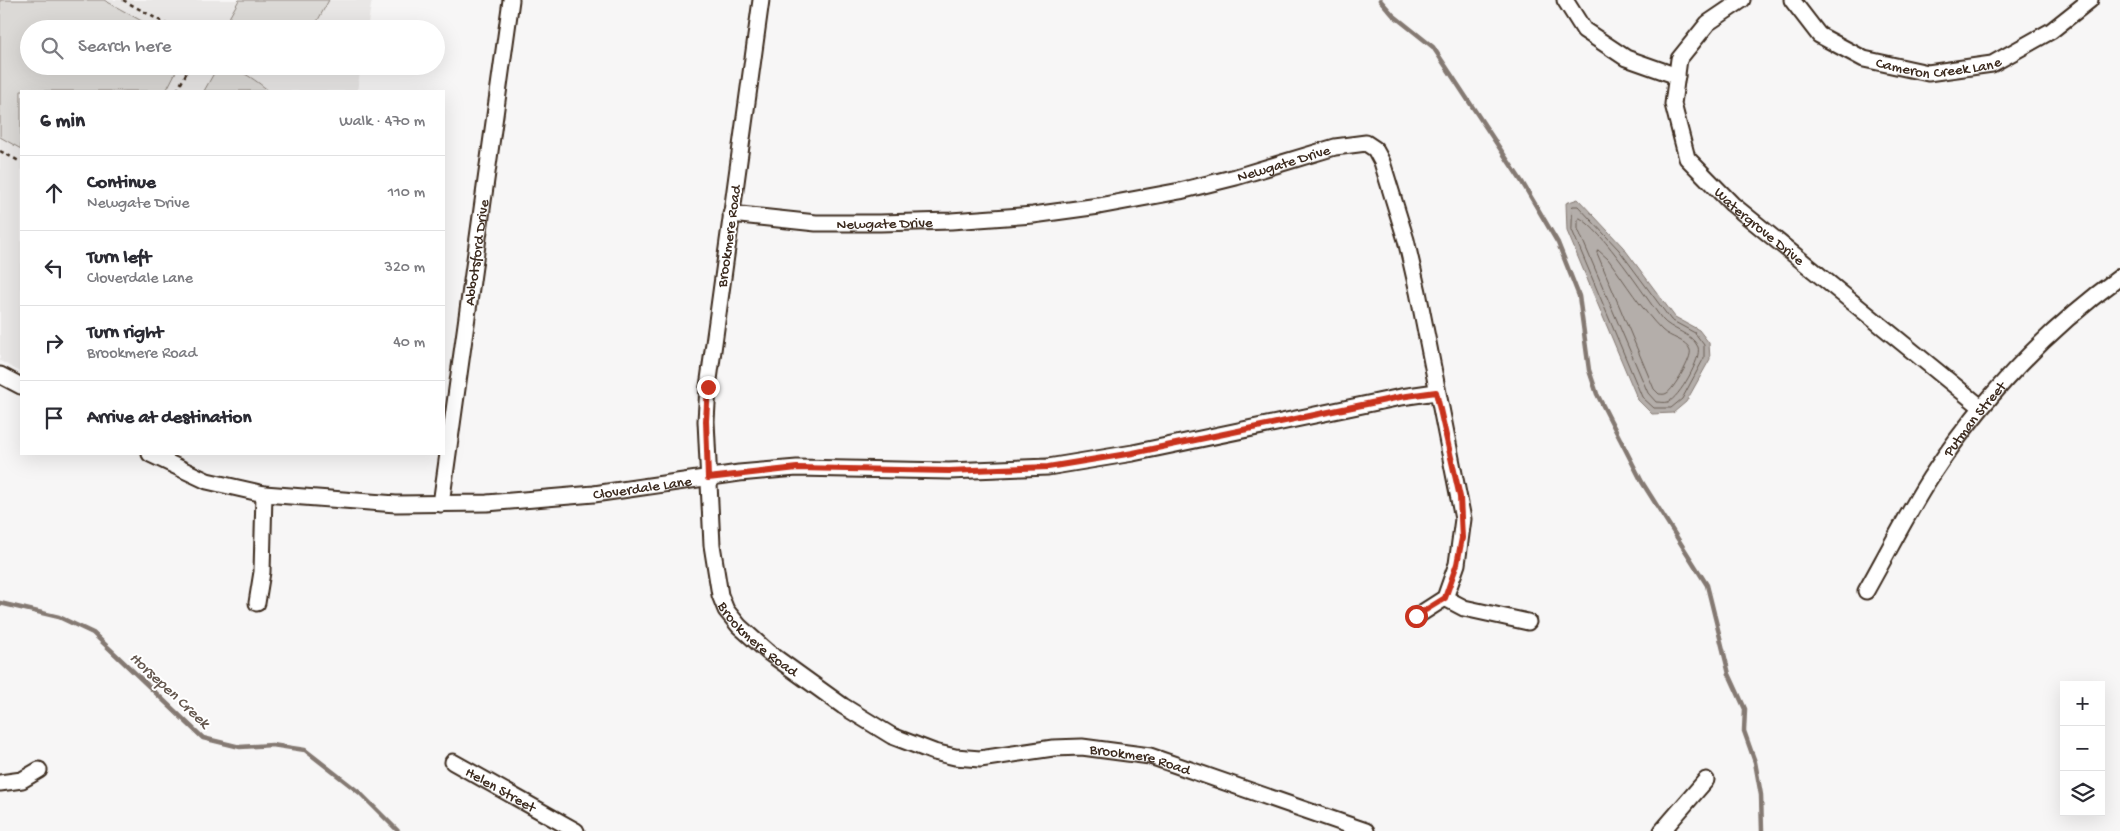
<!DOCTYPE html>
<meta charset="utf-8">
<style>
:root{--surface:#fff;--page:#f2f2f3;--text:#2b2b33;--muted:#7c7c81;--line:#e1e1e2}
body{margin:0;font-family:"Gochi Hand",sans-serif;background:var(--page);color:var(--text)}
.controls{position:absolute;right:15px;bottom:15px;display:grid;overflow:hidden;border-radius:0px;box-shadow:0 5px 20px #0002}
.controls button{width:45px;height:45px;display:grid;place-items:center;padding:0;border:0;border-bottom:1px solid var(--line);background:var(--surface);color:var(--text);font:25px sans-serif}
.stop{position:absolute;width:15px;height:15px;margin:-11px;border:4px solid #c8321e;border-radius:50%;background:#fff}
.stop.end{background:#c8321e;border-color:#fff;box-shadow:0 1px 5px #0008}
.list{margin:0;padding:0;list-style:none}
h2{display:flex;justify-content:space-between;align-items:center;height:65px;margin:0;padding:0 20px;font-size:21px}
h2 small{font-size:16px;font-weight:400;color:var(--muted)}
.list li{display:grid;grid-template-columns:32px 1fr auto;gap:15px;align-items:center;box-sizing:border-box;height:75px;padding:0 20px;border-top:1px solid var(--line)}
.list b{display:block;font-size:19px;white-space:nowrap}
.list p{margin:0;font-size:16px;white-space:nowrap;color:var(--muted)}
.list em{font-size:16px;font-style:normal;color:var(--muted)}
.icon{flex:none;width:28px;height:28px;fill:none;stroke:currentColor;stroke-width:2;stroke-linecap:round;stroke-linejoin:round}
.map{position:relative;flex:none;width:2120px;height:831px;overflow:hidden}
.search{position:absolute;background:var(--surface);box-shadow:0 5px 20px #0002;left:20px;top:20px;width:425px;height:55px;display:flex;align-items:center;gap:12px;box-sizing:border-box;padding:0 18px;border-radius:28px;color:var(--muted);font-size:19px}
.panel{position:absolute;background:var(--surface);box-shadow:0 5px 20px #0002;left:20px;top:90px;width:425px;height:365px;border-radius:0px}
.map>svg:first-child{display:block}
.built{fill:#e9e7e6}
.green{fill:#dbd9d6;stroke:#8b827a}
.water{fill:#b4aeaa;stroke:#847972}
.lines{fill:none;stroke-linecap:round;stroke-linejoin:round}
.shore{stroke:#6b5f56;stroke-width:1}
.stream{stroke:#847972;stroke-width:4.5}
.minor-casing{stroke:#3b2a1e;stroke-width:19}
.path{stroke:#3b2a1e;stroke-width:2.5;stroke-dasharray:4 4;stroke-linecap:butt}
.minor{stroke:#fff;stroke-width:15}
.route{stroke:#c8321e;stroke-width:6}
.labels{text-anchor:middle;stroke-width:4;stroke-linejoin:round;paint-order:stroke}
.street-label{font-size:15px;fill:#3b2a1e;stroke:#fff}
.water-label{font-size:16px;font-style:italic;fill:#65584f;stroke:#fff}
</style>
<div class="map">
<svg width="2120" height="831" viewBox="0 0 2120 831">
<rect width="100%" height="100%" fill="#f7f6f6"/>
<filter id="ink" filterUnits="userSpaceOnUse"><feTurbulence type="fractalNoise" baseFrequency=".02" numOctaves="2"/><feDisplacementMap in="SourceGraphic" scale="10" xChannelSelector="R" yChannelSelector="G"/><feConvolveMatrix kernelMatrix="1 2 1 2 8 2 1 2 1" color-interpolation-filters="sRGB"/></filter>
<g filter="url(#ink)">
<path class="built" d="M0 0H372L367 29H29V66H361L357 91H21V372L0 361Z"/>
<g class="green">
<path d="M0 0H104L156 29H29V66H179L166 91H21V149L0 137Z"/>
<path d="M239 0H329L313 29H233L225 25Z"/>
<path d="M218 66C237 66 254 79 269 91H204Z"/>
</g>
<path class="water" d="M1578 199 1623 247 1675 317 1699 330 1709 343 1710 359 1686 402 1673 413 1652 414 1638 400 1567 231 1566 203Z"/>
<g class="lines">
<g class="shore">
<path d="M1573 206H1578L1619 250 1671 320 1695 333 1704 345V358L1682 399 1671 408H1654L1642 397 1572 230Z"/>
<path d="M1580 218C1603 231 1644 295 1662 319 1671 330 1692 333 1698 347 1702 358 1679 398 1668 402 1665 403 1660 402 1656 402L1648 393 1578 229V220Z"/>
<path d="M1598 250 1608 259C1625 282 1642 310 1662 330 1670 338 1687 340 1690 350 1693 357 1673 390 1667 393 1664 395 1662 394 1659 394L1654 389 1597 253Z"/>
</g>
<g class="stream">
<path d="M1380 0 1393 15 1433 47 1522 182 1558 243 1579 296 1589 370 1597 394 1642 482 1707 585 1729 674 1745 709 1744 731 1755 762 1761 795 1762 831"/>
<path d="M0 603 59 617 93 633 203 738 240 747 272 745 305 750 360 793 398 831"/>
</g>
<defs>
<g id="minor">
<path id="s1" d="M761 0 708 387 706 421 712 545 720 595 726 610 739 626 768 652 843 706 892 736 934 752 955 757 980 759 1053 748 1082 747 1150 756 1366 831"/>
<path d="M1565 0 1584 30 1626 58 1677 76"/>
<path id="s2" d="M1742 0 1708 23 1679 59 1673 104 1687 158 1732 204 1981 407"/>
<path id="s3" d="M1792 0 1819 35 1864 59 1928 73 1992 64 2051 31 2090 0"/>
<path id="s4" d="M731 214 816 223H880L951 221 1033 215 1099 206 1180 191 1236 177 1335 147 1366 143 1375 149 1382 162 1406 240 1418 292 1463 519 1457 564 1445 598 1417 616"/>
<path d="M0 375 21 386"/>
<path id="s5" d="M150 454 207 481 264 494 396 504 487 503 594 494 739 473 797 468 949 471 1048 467 1133 453 1401 397 1436 392"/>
<path id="s6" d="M441 504 511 0"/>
<path id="s7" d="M1866 591C1887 554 1907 514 1930 478 1981 400 2044 332 2120 277"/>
<path d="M1445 598 1464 608 1528 622"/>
<path d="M257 603 262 572 264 494"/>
<path id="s8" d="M453 762 576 831"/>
<path d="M0 783 22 780 39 770"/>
<path d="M1662 831 1706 780"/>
</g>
</defs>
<use href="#minor" class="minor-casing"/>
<g class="path">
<path d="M123 0 175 29"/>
<path d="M177 91 190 66"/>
<path d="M0 151 21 162"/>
</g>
<use href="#minor" class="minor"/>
</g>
</g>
<g class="lines" filter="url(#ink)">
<path class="route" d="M708 387 706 421 708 478 797 468 949 471 1048 467 1133 453 1400 397 1436 392 1460 497 1462 538 1457 564 1445 598 1416 616"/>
</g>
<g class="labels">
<g class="street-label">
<text dy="5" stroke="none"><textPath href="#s3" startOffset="171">Cameron Creek Lane</textPath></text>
<text dy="5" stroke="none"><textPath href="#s4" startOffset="559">Newgate Drive</textPath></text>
<text dy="5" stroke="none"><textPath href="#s4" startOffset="154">Newgate Drive</textPath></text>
<text dy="5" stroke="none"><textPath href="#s2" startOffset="288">Watergrove Drive</textPath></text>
<text transform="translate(728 236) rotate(-82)" y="5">Brookmere Road</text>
<text dy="5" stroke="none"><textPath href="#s6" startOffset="254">Abbotsford Drive</textPath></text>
<text dy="5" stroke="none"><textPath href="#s7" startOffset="204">Putman Street</textPath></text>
<text dy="5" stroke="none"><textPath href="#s5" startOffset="501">Cloverdale Lane</textPath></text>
<text dy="5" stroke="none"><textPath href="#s1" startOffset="659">Brookmere Road</textPath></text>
<text dy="5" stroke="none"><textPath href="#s1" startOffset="1079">Brookmere Road</textPath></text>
<text dy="5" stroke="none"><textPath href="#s8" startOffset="55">Helen Street</textPath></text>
</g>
<g class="water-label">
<text transform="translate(171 689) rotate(43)" y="6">Horsepen Creek</text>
</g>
</g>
</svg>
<div class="controls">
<button>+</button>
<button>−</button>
<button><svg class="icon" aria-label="layers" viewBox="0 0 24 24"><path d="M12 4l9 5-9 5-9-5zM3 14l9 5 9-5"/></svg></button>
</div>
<div class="stop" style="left:1416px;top:616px"></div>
<div class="stop end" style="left:708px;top:387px"></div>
<div class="search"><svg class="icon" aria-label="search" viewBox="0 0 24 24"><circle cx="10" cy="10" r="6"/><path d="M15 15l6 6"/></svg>Search here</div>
<section class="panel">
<h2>6 min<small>Walk · 470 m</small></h2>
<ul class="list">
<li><svg class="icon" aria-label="ahead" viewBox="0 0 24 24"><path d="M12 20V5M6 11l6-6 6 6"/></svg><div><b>Continue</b><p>Newgate Drive</p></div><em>110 m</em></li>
<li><svg class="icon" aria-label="left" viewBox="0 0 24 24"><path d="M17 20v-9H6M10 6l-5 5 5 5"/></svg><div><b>Turn left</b><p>Cloverdale Lane</p></div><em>320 m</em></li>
<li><svg class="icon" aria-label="right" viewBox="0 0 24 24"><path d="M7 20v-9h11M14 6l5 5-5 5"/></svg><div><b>Turn right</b><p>Brookmere Road</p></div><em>40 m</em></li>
<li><svg class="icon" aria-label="arrive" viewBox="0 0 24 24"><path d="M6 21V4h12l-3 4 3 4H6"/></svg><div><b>Arrive at destination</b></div></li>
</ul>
</section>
</div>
